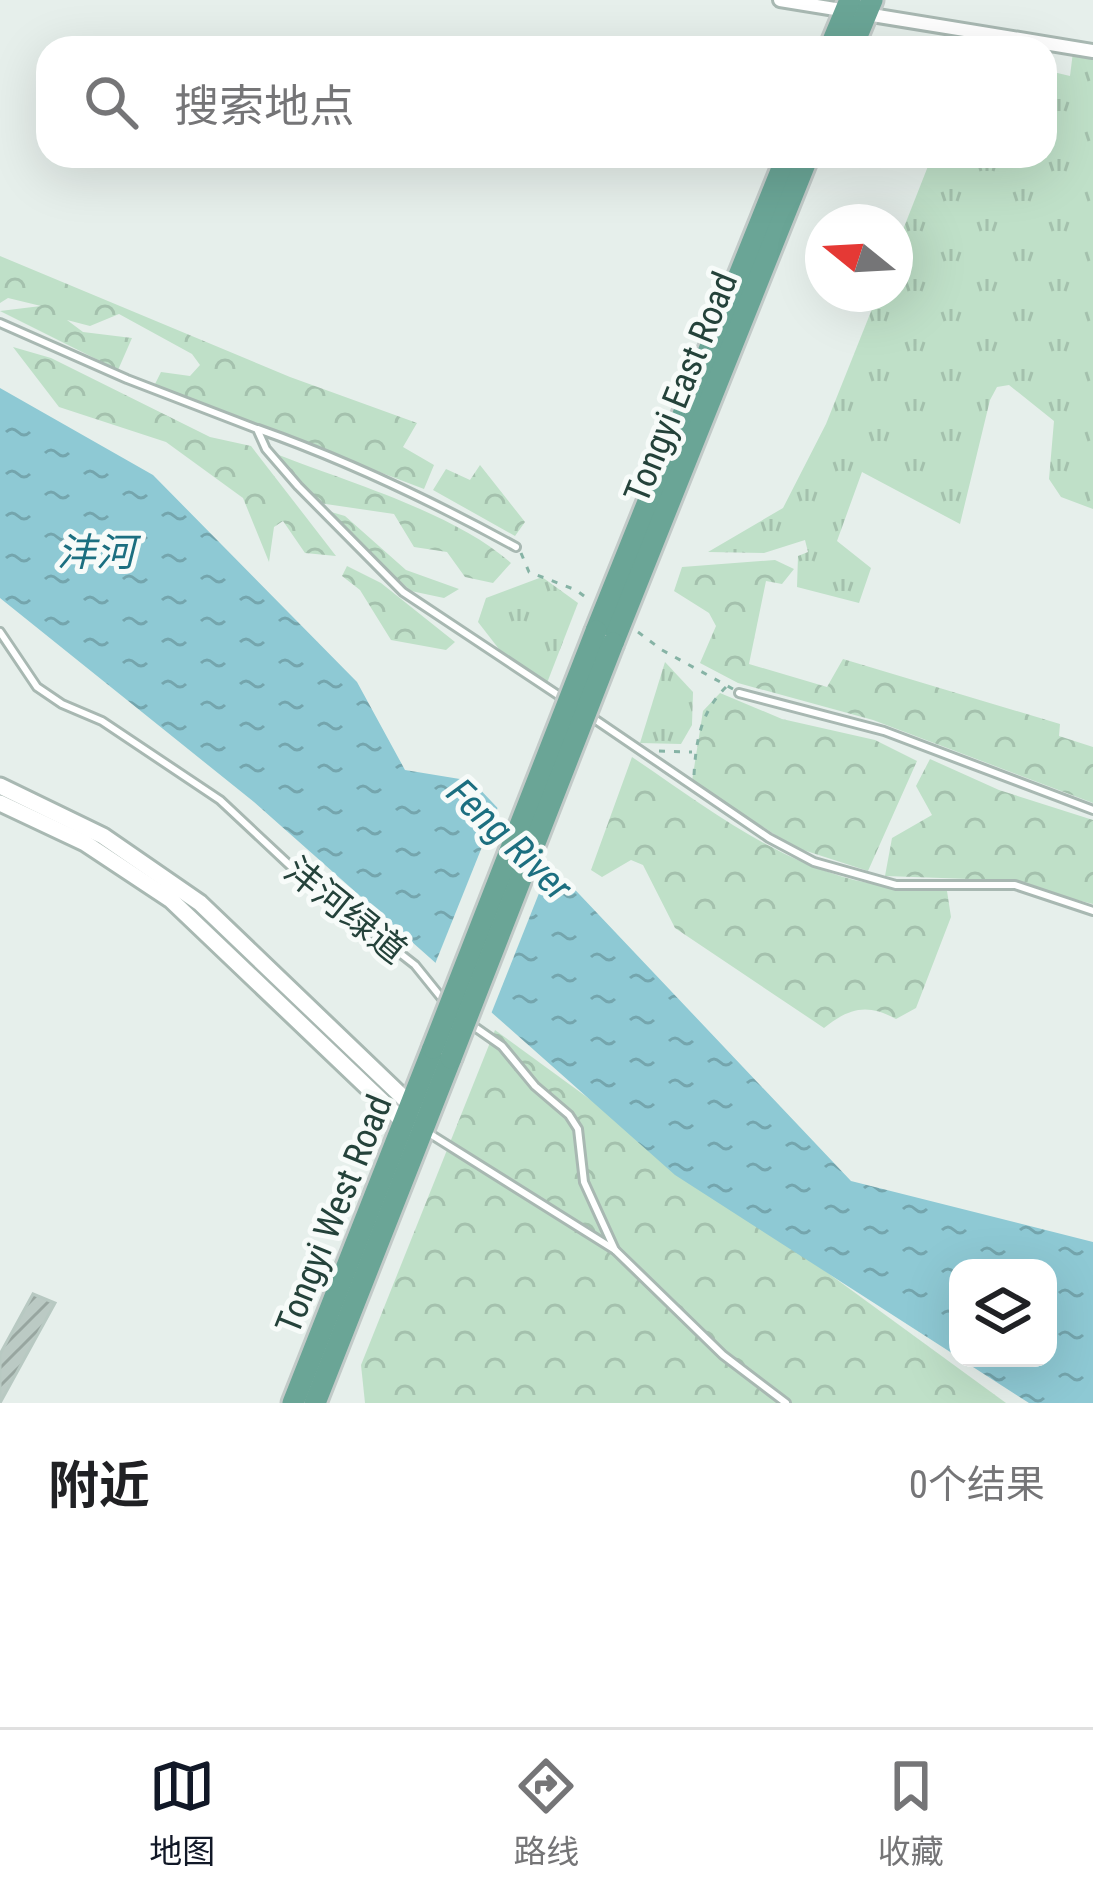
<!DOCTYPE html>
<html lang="zh">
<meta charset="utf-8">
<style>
:root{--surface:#fff;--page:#f2f2f2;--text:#202124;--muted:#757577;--line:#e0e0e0;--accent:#111827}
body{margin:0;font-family:"Roboto Condensed","Noto Sans SC",sans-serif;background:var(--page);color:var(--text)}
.controls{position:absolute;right:36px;bottom:36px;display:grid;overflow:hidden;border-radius:24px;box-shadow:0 12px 48px #0002}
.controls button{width:108px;height:108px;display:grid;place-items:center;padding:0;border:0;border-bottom:3px solid var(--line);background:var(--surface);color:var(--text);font:60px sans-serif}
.compass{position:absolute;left:805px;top:204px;width:108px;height:108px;border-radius:50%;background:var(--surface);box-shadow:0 12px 48px #0002;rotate:288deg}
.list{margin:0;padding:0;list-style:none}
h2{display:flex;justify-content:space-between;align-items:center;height:156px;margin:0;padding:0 48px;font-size:51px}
h2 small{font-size:39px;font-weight:400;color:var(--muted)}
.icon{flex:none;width:66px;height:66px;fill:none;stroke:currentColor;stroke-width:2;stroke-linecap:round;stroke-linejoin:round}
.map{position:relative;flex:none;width:1093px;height:1403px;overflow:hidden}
.search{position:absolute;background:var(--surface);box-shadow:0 12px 48px #0002;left:36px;right:36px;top:36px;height:132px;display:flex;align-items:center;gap:30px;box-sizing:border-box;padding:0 42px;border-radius:36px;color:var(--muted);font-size:45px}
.sheet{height:324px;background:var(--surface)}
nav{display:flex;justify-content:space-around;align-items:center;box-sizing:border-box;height:168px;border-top:3px solid var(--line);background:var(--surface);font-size:33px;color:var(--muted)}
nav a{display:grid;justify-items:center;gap:6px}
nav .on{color:var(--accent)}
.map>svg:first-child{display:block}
.grass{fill:url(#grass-tufts)}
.forest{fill:url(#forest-crowns)}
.water{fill:url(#water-ripples)}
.pier{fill:#e6efeb}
.building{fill:url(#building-hatch);stroke:#b8c9c2;stroke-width:3}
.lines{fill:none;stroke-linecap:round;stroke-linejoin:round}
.service-casing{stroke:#a8b8b2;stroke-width:12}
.minor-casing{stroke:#a8b8b2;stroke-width:18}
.tertiary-casing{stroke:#a8b8b2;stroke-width:21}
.primary-casing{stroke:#c2cac8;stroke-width:27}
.path{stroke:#86b3a5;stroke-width:3;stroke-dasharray:6 9;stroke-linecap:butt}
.service{stroke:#fff;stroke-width:6}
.minor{stroke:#fff;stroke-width:12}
.tertiary{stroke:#fff;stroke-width:15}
.primary{stroke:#6aa596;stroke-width:21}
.primary-bridge-casing{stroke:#c2cac8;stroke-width:27;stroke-linecap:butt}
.primary-bridge{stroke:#6aa596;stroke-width:21}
.labels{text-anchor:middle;stroke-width:10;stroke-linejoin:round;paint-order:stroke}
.street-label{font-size:36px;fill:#24423a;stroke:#f7fbf9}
.water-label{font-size:39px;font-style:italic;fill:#1c6f80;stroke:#f7fbf9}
</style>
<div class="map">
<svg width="1093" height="1403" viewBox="0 0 1093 1403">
<defs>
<pattern id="grass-tufts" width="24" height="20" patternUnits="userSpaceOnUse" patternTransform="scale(3)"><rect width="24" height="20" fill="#bfe0c8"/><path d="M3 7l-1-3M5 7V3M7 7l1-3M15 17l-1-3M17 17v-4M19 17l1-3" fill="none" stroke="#a4c1ad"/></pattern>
<pattern id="forest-crowns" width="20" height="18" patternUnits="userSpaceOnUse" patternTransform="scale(3)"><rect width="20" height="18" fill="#bfe0c8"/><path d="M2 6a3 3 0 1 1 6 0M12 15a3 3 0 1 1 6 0" fill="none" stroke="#a4c1ad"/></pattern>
<pattern id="water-ripples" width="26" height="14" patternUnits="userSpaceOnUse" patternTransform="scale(3)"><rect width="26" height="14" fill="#8ec9d4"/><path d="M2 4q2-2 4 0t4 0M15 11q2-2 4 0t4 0" fill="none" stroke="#74a5ad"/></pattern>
<pattern id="building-hatch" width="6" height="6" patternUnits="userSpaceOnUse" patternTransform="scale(3)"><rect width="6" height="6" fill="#bbcac4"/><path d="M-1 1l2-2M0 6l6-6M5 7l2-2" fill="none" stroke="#98a6a0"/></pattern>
</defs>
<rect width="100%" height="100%" fill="#e6efeb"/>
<g class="grass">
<path d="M1073 52 1093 55V509L1061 497 1049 479 1054 421 1009 385 997 387 990 400 960 524 862 472 837 541 871 568 859 603 797 587 798 556 808 552 805 540 764 553 708 552 783 508 826 424 878 294H895V250L932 156H1013L1029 165 1045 156 1051 126 1045 117V70L1070 76Z"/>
<path d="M542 577 578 603 547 683 509 662 478 622 486 598Z"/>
<path d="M665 662 693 692 692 725 681 744 640 743Z"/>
</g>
<g class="forest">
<path d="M0 256 290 377 417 423 403 447 434 465 424 489 154 386 161 372 190 376 200 365 192 354 119 314 90 326 67 320 83 332 132 338 118 370 0 311 41 306 8 298 0 303Z"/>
<path d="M13 347 51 358 210 437 251 446 336 556 305 553 283 521 274 527 269 562 243 498 166 442 59 407Z"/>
<path d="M276 454C348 482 455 513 511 563L493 583 465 577 447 552 414 547 394 514 319 503Z"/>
<path d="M480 465 525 522 515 536 433 490 446 469 470 480Z"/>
<path d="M321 509 345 516 406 570 459 589 444 598 411 591Z"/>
<path d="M775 560 794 569 782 584 766 581 749 664 827 687 843 659 1060 724 1059 736 1093 747V803L873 720 738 683 700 663 716 626 709 613 674 591 682 567Z"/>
<path d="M347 566 381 583 455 642 446 650 391 640 360 590 342 576Z"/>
<path d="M720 693 782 719 875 740 917 761 868 871 794 847 692 781 703 711Z"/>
<path d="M632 757C703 805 770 858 854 880 883 887 917 887 947 891L951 917 916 1008 896 1019C867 1003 849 1008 824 1028L675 928 643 865 631 860 602 877 591 870Z"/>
<path d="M930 759 999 790 1093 820V904L998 880 885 876 892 838 932 815 916 786Z"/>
<path d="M495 1030 1006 1403H365L361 1365Z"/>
</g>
<path class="water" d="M0 388 153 475 357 682 405 770 472 781 851 1181 1093 1242V1403H1029L959 1358H1048V1268H958V1357L675 1175 254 802 0 598Z"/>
<path class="pier" d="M500 802 553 858 489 1019 433 969Z"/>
<path class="building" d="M33 1294 55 1303 0 1403V1354Z"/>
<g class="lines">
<defs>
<g id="service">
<path d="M0 323 127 379 257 429 266 449 298 486 403 592 564 699"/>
<path d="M258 429C349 461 432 501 516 547"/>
<path d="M0 632 37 687 62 704 102 721 220 800 299 874 415 965 444 1001"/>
<path d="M739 693 884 731 1093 810"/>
<path d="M590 716 769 838 814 862 896 885H1015L1093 911"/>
<path d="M472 1025 502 1046 535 1086 569 1115 578 1129 584 1182 615 1250"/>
<path d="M427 1132 615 1250 723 1355 786 1403"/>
</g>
<path id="minor" d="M780 0 1093 51"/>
<g id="tertiary">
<path d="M0 786 103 836 200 903 415 1109"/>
<path d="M0 803 85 843 171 900 408 1126"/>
</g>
<g id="primary">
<path d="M830 48 850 0"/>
<path d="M852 48 872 0"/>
<path d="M596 631 787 156"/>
<path d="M613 643 808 156"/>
<path d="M293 1403 433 1048"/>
<path d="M315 1403 451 1058"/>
</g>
</defs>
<use href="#service" class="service-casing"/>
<use href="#minor" class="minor-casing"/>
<use href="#tertiary" class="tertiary-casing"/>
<use href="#primary" class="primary-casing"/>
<g class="path">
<path d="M521 553 529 572 576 590 588 599"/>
<path d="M638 632 662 650 733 689"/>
<path d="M659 751 692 752"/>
<path d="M694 775C696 740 701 712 726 687"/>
</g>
<use href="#service" class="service"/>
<use href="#minor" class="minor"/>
<use href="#tertiary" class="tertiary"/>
<use href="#primary" class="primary"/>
<defs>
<g id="primary-bridge">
<path d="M433 1048 596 631"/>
<path d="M451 1058 613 643"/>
</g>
</defs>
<use href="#primary-bridge" class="primary-bridge-casing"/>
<use href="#primary-bridge" class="primary-bridge"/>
</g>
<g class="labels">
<g class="street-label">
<text transform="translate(680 387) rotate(-68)" y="13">Tongyi East Road</text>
<text transform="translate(346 910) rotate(39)" y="13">沣河绿道</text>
<text transform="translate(333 1214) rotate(-68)" y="13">Tongyi West Road</text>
</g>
<g class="water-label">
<text x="96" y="566">沣河</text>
<text transform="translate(510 839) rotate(44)" y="14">Feng River</text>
</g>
</g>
</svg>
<div class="controls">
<button><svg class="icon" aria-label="layers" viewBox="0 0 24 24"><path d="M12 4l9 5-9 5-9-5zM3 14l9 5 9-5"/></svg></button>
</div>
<svg class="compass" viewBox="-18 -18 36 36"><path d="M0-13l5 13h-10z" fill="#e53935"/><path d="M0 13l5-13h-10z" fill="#757577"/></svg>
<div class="search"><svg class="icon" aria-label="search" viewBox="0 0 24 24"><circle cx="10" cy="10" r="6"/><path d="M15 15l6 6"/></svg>搜索地点</div>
</div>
<section class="sheet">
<h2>附近<small>0个结果</small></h2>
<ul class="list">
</ul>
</section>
<nav>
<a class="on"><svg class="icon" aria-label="map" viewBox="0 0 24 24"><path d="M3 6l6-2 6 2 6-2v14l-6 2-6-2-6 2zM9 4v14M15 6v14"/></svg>地图</a>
<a><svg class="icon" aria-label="directions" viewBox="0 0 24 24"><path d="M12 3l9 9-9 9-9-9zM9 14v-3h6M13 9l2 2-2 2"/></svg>路线</a>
<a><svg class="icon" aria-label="saved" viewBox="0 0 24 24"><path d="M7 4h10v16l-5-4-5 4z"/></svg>收藏</a>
</nav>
